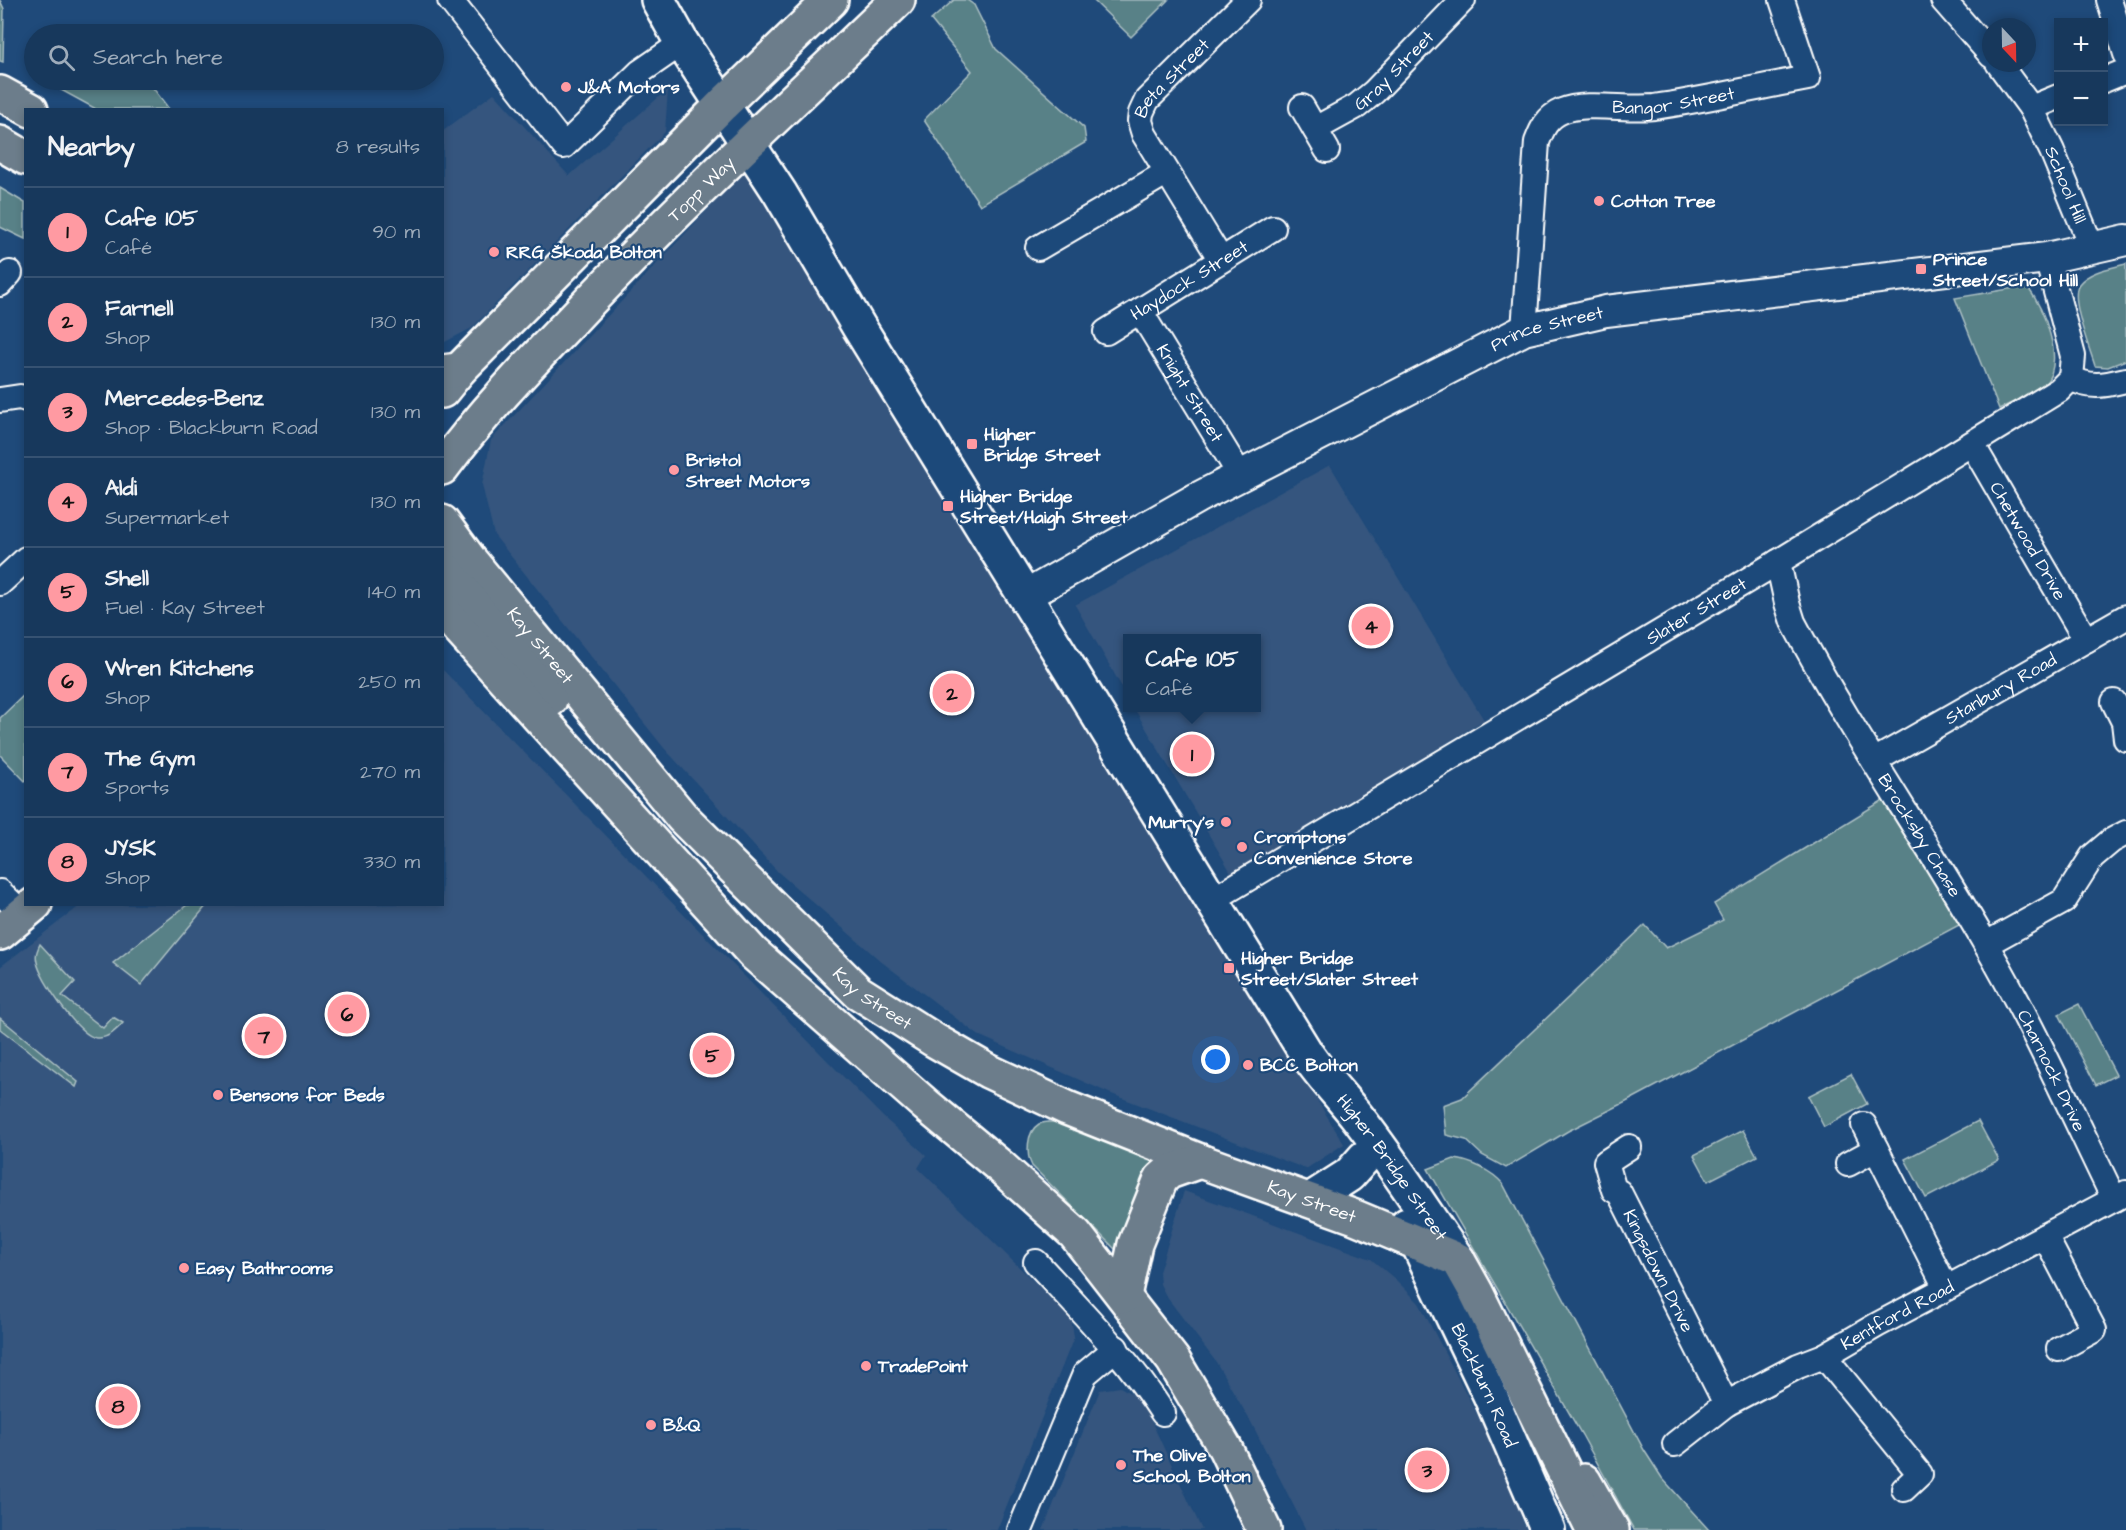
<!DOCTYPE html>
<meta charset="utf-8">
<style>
:root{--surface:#17385c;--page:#244365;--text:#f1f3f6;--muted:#9eacbb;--line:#365272;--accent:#ff9aa2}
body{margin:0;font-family:"Architects Daughter",sans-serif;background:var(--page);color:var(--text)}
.controls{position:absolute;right:18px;top:18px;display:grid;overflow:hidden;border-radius:0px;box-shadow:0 3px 9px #0003}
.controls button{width:54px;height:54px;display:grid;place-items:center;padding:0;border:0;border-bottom:2px solid var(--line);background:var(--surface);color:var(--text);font:30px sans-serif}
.compass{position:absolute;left:1982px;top:18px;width:54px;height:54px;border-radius:50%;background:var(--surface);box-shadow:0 3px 9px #0003;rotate:158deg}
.you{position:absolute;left:1216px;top:1060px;width:21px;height:21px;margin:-15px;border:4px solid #fff;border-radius:50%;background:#1a73e8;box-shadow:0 0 0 9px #1a73e833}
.badge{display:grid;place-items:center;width:39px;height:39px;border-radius:50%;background:var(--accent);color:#111;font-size:20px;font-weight:700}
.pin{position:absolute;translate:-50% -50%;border:3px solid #fff;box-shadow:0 2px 6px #0006}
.popup{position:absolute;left:1123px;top:634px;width:138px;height:78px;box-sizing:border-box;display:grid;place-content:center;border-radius:0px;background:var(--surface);filter:drop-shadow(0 2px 4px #0005);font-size:20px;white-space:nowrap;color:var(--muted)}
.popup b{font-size:22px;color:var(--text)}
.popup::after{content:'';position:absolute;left:50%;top:100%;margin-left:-12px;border:12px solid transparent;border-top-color:var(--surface)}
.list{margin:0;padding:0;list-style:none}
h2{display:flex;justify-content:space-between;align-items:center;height:78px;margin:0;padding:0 24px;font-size:26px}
h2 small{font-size:20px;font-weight:400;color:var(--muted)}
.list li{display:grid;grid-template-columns:39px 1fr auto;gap:18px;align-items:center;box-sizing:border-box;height:90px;padding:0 24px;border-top:2px solid var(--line)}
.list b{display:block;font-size:22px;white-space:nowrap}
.list p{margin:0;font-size:20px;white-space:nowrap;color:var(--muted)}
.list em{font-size:20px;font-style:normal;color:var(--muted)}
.icon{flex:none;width:33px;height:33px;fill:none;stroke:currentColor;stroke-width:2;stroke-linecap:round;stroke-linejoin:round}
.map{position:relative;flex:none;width:2126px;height:1530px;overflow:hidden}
.search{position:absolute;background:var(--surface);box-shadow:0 3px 9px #0003;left:24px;top:24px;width:420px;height:66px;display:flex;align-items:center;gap:15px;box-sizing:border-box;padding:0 21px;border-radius:33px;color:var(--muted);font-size:22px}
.panel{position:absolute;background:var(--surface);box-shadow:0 3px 9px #0003;left:24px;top:108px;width:420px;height:798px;border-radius:0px}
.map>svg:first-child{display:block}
.built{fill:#34557e}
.green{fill:#598187;stroke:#acc0c3;stroke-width:1.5}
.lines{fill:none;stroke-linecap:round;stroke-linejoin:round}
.minor-casing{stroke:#fff;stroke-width:28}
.tertiary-casing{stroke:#fff;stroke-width:34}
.secondary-casing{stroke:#fff;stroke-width:38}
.primary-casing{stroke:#fff;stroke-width:38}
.trunk-casing{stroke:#fff;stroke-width:38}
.minor{stroke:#1f4a7a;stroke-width:24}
.tertiary{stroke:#1f4a7a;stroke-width:30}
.secondary{stroke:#1f4a7a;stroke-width:33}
.primary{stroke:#6c7d8b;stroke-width:33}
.trunk{stroke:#6c7d8b;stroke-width:33}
.poi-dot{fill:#ff9aa2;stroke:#1f4a7a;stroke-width:2}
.labels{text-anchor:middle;stroke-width:4.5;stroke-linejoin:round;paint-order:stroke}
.street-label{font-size:18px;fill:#fff;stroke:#1f4a7a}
.poi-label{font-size:18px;font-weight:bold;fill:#fff;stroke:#1f4a7a;text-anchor:start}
</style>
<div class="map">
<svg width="2126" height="1530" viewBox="0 0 2126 1530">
<rect width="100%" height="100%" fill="#1f4a7a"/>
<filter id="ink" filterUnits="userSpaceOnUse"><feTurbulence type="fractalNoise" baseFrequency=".0167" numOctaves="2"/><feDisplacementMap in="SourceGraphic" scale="12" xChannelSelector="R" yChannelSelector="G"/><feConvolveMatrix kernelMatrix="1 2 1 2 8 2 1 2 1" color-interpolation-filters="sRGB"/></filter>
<g filter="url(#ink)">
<g class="built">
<path d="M668 89 665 132 472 328 443 343V131L494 93 569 176Z"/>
<path d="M747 168 1344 1144 1306 1169 1109 1093 978 1035 883 963 778 872 664 748 494 535 482 485 491 440Z"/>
<path d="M1330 465 1484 720 1235 874H1232L1134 708H1256V638H1128L1127 696 1075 605Z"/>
<path d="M443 670 883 1117 926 1155 918 1168 1071 1318 1074 1337 997 1530H0V967L81 905 442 904Z"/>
<path d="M1184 1191 1371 1259 1395 1279 1419 1303 1482 1424 1515 1498 1526 1530H1306L1251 1422 1216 1362 1166 1296 1160 1284 1159 1272Z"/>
<path d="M1120 1387 1141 1399 1202 1530H1043L1100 1390Z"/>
</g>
<g class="green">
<path d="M0 0 4 9 3 62 0 61Z"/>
<path d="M954 0H967L974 5 996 49 1084 128 1086 142 980 205 924 120 972 71 931 20Z"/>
<path d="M1093 0H1168L1131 37Z"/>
<path d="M43 80H147L169 109H96Z"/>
<path d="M0 188 25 203V239L0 227Z"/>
<path d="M2126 264V360L2108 367 2095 366C2090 349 2069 298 2079 284 2089 271 2111 268 2126 264Z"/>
<path d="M2027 286C2043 308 2067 361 2044 385 2034 394 2012 402 1999 409L1955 298Z"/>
<path d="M25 694 26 780 25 781 0 755V718Z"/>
<path d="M1885 799 1961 924 1626 1102 1568 1131 1506 1168 1482 1155 1466 1140 1446 1135 1443 1105 1462 1098 1645 925 1666 948 1723 920 1714 904Z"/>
<path d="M187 905H207L141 985 113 963Z"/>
<path d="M40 944 75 982 62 996 103 1028 113 1017 123 1023C115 1031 108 1039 96 1038 78 1035 40 979 37 962 35 955 37 951 40 944Z"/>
<path d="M2079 1004 2116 1075 2096 1085 2059 1014Z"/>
<path d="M0 1018 78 1082 76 1087 0 1029Z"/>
<path d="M1851 1074 1867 1104 1824 1127 1808 1096Z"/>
<path d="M1978 1121 1999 1160 1926 1198 1905 1159Z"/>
<path d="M1049 1122H1060L1159 1162 1124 1246 1116 1250 1032 1166C1026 1155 1026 1132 1039 1124 1042 1123 1046 1122 1049 1122Z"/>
<path d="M1743 1130 1757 1156 1708 1181 1694 1155Z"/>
<path d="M1454 1159C1471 1161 1492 1171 1503 1184L1644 1450 1662 1478 1709 1530H1634L1582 1435 1428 1169Z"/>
</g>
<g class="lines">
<defs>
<g id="minor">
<path d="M450 0 564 146 640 72 682 43"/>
<path d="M1943 0 1991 55"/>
<path d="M2109 0 2126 54"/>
<path id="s1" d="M1998 63 2031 108 2052 151 2092 248"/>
<path d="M2104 80 2126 71"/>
<path d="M1302 107 1327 150"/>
<path d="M2031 108 2058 97"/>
<path id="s2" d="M1315 129 1357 106 1374 92 1463 0"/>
<path d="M1038 248 1166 173"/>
<path id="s3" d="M1221 260 1144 134 1140 121 1141 113 1147 100 1248 0"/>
<path d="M0 284 10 273"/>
<path id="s4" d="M1140 311 1240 475"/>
<path id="s5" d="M1524 330 1537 142C1542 129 1547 117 1562 111 1586 101 1626 110 1654 107 1706 100 1757 87 1808 78L1782 0"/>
<path id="s6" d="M1106 332 1273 228"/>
<path d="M2071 378C2090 389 2105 385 2126 380"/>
<path d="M0 400 20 397 26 399"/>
<path id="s7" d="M1972 444 2086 640"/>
<path id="s8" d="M1778 562 1787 603 1793 622C1851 732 1923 835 1985 943 2033 1025 2072 1113 2114 1199"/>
<path d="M0 583 26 559"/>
<path d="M2114 702 2124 722 2126 739"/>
<path id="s9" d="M1874 761 2126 617"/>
<path d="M0 892 23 914"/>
<path id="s10" d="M1212 900 1778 562 2059 390 2071 378 2073 356 2047 258"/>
<path d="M1986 944 2064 901 2092 857 2111 841 2126 833"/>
<path d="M1864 1125 1946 1288"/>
<path id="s11" d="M1629 1147 1606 1162 1614 1190 1619 1192 1726 1404"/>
<path d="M1848 1164 1876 1149"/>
<path d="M2045 1236 2094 1330 2059 1349"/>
<path d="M1036 1262C1081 1311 1127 1357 1163 1413"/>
<path d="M1824 1356 1920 1474 1904 1489"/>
<path id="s12" d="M1675 1444 1726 1404 1798 1366 1824 1356 1877 1325 2126 1193"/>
<path d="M1020 1530 1085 1374 1116 1348"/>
</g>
<g id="tertiary">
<path id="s13" d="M1025 596 1197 498 1524 330 1606 311 2047 258 2126 240"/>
</g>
<g id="secondary">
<path id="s14" d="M658 0 682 43 780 193 859 327 1306 1053C1322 1077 1341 1096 1359 1119 1394 1164 1425 1213 1458 1260"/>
<path d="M1310 1200 1349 1175 1365 1157"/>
<path id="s15" d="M1407 1225 1417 1242 1490 1395 1548 1530"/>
</g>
<g id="primary">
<path d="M442 391 459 370 722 105 831 0"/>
<path id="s16" d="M442 468C481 415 526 368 571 321 676 209 788 106 898 0"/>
<path d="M0 933 35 904"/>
<path d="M1584 1481 1612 1530"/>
</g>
<g id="trunk">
<path d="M0 93 31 110"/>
<path d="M0 143 26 158"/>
<path d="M442 372 459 370"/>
<path id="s17" d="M442 522 470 560 682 817 858 992 934 1040 988 1071 1067 1108 1200 1161 1355 1217 1458 1260 1476 1292 1593 1530"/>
<path d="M442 565 550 700"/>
<path d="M442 608 457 627 753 953 926 1105 1002 1168 1075 1234 1173 1360 1225 1448 1264 1530"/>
<path d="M1124 1296 1135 1244 1161 1179 1169 1172 1200 1161"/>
</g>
</defs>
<use href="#minor" class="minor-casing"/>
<use href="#tertiary" class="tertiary-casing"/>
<use href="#secondary" class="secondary-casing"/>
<use href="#primary" class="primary-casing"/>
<use href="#trunk" class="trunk-casing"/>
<use href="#minor" class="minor"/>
<use href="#tertiary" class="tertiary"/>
<use href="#secondary" class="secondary"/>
<use href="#primary" class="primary"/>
<use href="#trunk" class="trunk"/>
</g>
</g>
<g class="poi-dot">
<circle cx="566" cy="87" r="6"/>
<circle cx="1599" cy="201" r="6"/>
<circle cx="494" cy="252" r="6"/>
<rect x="1915" y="263" width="12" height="12" rx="3"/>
<rect x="966" y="438" width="12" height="12" rx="3"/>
<circle cx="674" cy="470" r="6"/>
<rect x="942" y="500" width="12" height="12" rx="3"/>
<circle cx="1226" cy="822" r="6"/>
<circle cx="1242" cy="847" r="6"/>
<rect x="1223" y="962" width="12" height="12" rx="3"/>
<circle cx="1248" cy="1065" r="6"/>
<circle cx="218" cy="1095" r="6"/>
<circle cx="184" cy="1268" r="6"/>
<circle cx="866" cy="1366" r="6"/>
<circle cx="651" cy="1425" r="6"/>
<circle cx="1121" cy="1465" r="6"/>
</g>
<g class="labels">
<g class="street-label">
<text dy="6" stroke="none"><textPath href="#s2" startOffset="99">Gray Street</textPath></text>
<text dy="6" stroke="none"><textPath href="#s3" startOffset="216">Beta Street</textPath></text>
<text dy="6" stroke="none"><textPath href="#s5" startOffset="342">Bangor Street</textPath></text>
<text dy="6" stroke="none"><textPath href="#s1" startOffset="140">School Hill</textPath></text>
<text dy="6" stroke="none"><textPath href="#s16" startOffset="381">Topp Way</textPath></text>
<text dy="6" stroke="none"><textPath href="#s6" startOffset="98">Haydock Street</textPath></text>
<text dy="6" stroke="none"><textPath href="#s13" startOffset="588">Prince Street</textPath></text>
<text dy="6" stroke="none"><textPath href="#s4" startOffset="96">Knight Street</textPath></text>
<text dy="6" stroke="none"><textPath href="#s7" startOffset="112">Chetwood Drive</textPath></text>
<text dy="6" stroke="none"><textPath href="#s10" startOffset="564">Slater Street</textPath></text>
<text dy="6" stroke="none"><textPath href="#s17" startOffset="158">Kay Street</textPath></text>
<text dy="6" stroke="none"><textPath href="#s9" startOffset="146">Stanbury Road</textPath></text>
<text dy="6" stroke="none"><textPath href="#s8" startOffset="310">Brocksby Chase</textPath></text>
<text dy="6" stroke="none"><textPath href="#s17" startOffset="644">Kay Street</textPath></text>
<text dy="6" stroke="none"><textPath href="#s8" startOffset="580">Charnock Drive</textPath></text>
<text dy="6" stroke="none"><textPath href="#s14" startOffset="1380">Higher Bridge Street</textPath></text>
<text dy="6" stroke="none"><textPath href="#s17" startOffset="1130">Kay Street</textPath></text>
<text dy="6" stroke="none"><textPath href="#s11" startOffset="150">Kingsdown Drive</textPath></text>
<text dy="6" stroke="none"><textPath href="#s12" startOffset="258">Kentford Road</textPath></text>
<text dy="6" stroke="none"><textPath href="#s15" startOffset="178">Blackburn Road</textPath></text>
</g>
<g class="poi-label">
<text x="578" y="93">J&amp;A Motors</text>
<text x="1611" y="207">Cotton Tree</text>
<text x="506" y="258">RRG Škoda Bolton</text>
<text x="1933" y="265">Prince<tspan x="1933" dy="21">Street/School Hill</tspan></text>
<text x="984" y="440">Higher<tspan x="984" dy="21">Bridge Street</tspan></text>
<text x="686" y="466">Bristol<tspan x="686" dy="21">Street Motors</tspan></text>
<text x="960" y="502">Higher Bridge<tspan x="960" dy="21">Street/Haigh Street</tspan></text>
<text x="1214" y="828" text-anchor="end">Murry's</text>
<text x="1254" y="843">Cromptons<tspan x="1254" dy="21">Convenience Store</tspan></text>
<text x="1241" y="964">Higher Bridge<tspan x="1241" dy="21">Street/Slater Street</tspan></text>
<text x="1260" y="1071">BCC Bolton</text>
<text x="230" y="1101">Bensons for Beds</text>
<text x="196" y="1274">Easy Bathrooms</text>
<text x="878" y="1372">TradePoint</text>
<text x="663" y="1431">B&amp;Q</text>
<text x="1133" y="1461">The Olive<tspan x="1133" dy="21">School, Bolton</tspan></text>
</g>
</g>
</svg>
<div class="controls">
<button>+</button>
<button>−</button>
</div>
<svg class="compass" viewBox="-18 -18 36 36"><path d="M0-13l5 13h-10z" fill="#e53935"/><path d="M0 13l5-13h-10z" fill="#9eacbb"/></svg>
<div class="you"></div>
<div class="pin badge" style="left:1192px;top:754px">1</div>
<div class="popup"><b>Cafe 105</b>Café</div>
<div class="pin badge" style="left:952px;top:693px">2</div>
<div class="pin badge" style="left:1427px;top:1470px">3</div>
<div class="pin badge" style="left:1371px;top:626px">4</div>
<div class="pin badge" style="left:712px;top:1055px">5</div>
<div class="pin badge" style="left:347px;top:1014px">6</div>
<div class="pin badge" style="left:264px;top:1036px">7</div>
<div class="pin badge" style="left:118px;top:1406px">8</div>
<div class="search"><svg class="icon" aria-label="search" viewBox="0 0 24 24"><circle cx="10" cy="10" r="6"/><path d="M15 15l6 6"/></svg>Search here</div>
<section class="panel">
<h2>Nearby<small>8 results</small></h2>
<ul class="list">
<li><span class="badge">1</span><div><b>Cafe 105</b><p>Café</p></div><em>90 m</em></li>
<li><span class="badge">2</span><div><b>Farnell</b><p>Shop</p></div><em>130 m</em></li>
<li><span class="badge">3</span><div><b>Mercedes-Benz</b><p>Shop · Blackburn Road</p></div><em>130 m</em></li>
<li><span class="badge">4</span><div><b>Aldi</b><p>Supermarket</p></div><em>130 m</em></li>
<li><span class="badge">5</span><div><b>Shell</b><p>Fuel · Kay Street</p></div><em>140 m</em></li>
<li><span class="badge">6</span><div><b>Wren Kitchens</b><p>Shop</p></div><em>250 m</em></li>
<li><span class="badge">7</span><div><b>The Gym</b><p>Sports</p></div><em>270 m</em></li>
<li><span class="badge">8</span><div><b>JYSK</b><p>Shop</p></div><em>330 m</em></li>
</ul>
</section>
</div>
